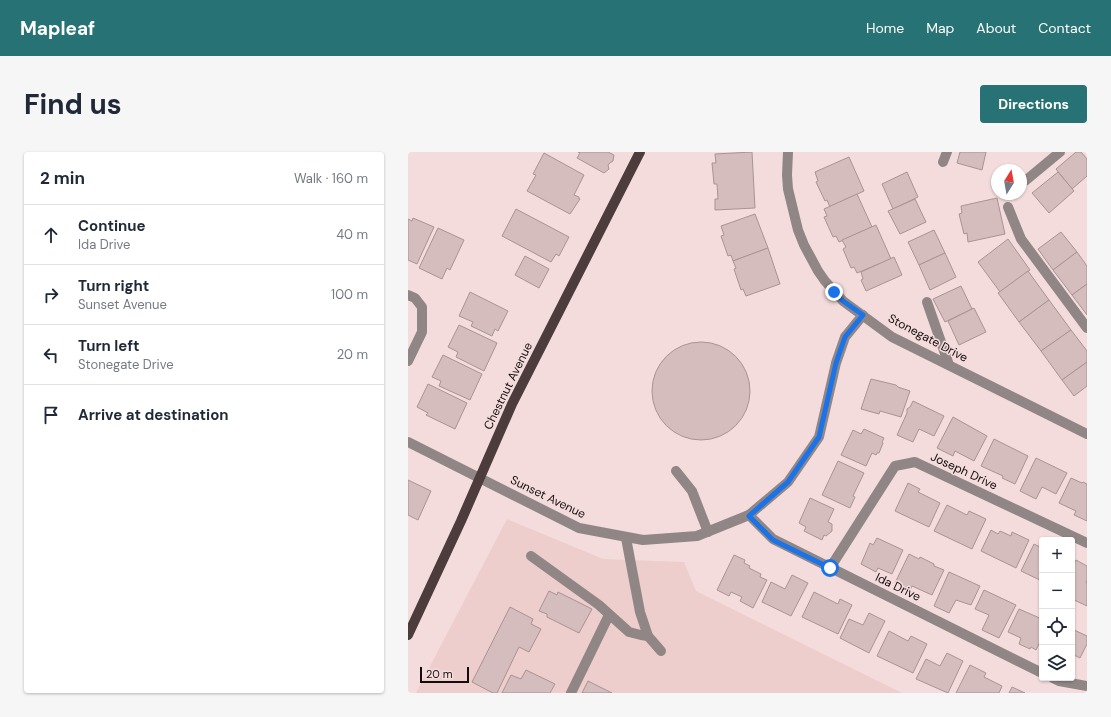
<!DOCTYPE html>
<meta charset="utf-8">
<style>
:root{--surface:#fff;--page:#f6f6f7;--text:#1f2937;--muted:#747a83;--line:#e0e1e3;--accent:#277275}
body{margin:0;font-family:"DM Sans",sans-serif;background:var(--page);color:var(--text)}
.controls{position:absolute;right:12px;bottom:12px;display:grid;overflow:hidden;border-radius:4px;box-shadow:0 1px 3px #0004}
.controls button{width:36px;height:36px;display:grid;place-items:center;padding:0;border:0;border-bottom:1px solid var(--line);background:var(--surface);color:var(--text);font:20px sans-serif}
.compass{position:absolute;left:583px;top:12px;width:36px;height:36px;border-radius:50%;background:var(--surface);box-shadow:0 1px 3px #0004;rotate:11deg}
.scale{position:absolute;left:12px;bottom:10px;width:49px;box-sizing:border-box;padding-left:4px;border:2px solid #140c0c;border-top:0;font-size:11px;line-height:14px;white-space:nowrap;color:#140c0c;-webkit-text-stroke:3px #f4dcdc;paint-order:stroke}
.stop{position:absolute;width:12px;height:12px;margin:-9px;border:3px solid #1a73e8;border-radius:50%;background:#fff}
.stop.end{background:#1a73e8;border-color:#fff;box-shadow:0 1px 4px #0008}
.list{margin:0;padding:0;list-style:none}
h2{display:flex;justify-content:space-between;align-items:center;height:52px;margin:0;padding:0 16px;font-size:17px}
h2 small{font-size:13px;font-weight:400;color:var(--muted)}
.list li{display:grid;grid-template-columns:26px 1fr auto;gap:12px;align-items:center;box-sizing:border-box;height:60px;padding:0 16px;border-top:1px solid var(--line)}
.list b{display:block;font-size:15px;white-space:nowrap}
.list p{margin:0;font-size:13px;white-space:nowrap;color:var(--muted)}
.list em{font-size:13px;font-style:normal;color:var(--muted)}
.icon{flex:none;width:22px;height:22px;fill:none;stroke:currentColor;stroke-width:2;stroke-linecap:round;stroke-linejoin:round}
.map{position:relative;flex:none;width:679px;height:541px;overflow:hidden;border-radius:4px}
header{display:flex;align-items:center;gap:24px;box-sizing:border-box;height:56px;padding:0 20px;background:var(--accent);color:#fff}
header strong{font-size:19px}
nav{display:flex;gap:22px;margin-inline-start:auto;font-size:14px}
.intro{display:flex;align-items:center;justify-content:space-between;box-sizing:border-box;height:96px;padding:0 24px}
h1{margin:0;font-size:28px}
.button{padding:10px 18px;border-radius:4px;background:var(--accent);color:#fff;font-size:14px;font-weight:700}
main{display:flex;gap:24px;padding:0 24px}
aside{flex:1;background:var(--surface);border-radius:4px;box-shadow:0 1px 3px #0004}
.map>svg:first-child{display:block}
.built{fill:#eecdcd}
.building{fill:#d4bdbc;stroke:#a99393}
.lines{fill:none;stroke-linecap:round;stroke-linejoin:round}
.minor{stroke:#908686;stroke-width:10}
.major{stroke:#4d3c3c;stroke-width:10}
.route{stroke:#1a73e8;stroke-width:5}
.labels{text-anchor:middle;stroke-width:3;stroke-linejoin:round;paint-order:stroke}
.street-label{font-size:12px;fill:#140c0c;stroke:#f4dcdc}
</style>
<header>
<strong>Mapleaf</strong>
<nav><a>Home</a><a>Map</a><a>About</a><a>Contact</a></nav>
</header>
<div class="intro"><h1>Find us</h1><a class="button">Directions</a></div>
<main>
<aside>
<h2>2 min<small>Walk · 160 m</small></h2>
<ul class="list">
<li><svg class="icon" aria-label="ahead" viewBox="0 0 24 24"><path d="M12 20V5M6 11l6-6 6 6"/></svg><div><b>Continue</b><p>Ida Drive</p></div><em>40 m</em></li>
<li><svg class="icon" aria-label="right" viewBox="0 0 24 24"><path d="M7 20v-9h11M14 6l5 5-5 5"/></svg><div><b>Turn right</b><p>Sunset Avenue</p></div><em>100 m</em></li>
<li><svg class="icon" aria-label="left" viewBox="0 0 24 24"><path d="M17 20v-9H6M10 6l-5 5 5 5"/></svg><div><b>Turn left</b><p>Stonegate Drive</p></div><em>20 m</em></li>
<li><svg class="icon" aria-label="arrive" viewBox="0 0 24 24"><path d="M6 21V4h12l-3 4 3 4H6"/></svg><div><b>Arrive at destination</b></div></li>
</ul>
</aside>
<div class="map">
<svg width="679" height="541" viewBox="0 0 679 541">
<rect width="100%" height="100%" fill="#f4dcdc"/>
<path class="built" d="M99 367 195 407 276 410 288 439 494 541H8Z"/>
<g class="building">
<path d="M170 0H200L206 3 205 9 202 11 200 13 201 17 196 21 169 6 172 1Z"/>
<path d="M344 0 347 56 307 58V47H310L309 32H306L304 11H308L307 2Z"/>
<path d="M552 0H578L574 18 549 11Z"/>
<path d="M668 0H673L679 7V24L664 37 648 17Z"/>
<path d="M136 1 176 23 166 43 171 45V47H172L162 62 119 39 128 23 125 22Z"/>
<path d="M441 5 456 39 422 55 419 48 417 49 408 30 410 29 407 20Z"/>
<path d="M499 20 510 45 485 57 474 32Z"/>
<path d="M650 20 666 39 641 61 624 41Z"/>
<path d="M449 42 464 75 431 90 428 84 425 85 416 65 419 64 416 57Z"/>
<path d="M589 46 597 82 560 90 559 81 556 82 551 62 554 61 553 54Z"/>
<path d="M507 47 518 70 492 82 480 59Z"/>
<path d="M108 57 161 85 151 104 148 102 143 110 94 84Z"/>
<path d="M347 62 360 96 325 109 323 103 320 104 313 84 316 83 313 74Z"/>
<path d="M5 66 26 75 9 112 0 108V67L4 69Z"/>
<path d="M468 73 483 107 449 121 446 115 443 116 435 97 438 95 434 88Z"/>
<path d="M30 76 56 88 42 118 39 116 34 127 11 116Z"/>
<path d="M526 78 537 101 511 113 500 90Z"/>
<path d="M653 80 669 100 645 118 630 97Z"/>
<path d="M600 87 622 118 592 140 570 110Z"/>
<path d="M360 96 372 132 338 144 335 137 333 138 326 117 328 116 325 109Z"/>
<path d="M669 100 679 114V132L664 143 645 118Z"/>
<path d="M537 101 548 125 522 138 511 113Z"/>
<path d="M117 104 141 117 131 136 107 123Z"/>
<path d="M486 105 494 123 458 139 453 128 455 127 453 120Z"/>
<path d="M620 119 641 148 611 170 590 141Z"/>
<path d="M679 132V163L664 143Z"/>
<path d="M553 134 564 157 537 170 525 147Z"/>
<path d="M62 140 100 159 90 179 87 177 84 184 63 174 65 170 51 164Z"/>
<path d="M641 148 663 178 633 199 611 170Z"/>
<path d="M566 156 578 180 551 193 540 169Z"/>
<path d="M51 173 89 191 76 219 48 205 50 200 40 195Z"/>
<path d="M663 178 679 199V210L654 228 633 199Z"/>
<circle cx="293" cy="239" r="49"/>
<path d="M35 203 74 222 62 248 31 234 33 229 24 225Z"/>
<path d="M679 210V234L666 244 654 228Z"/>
<path d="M463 227 488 233 490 235 502 239 493 265 472 259 471 262 453 257Z"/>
<path d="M20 232 59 251 47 277 18 263 20 261 9 255Z"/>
<path d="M505 249 536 264 526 284 511 277 505 290 489 283 499 261V257L502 255Z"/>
<path d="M545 265 579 284 566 309 547 299 545 304 529 296Z"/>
<path d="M456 277 476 286 474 290 475 291 471 301H469L468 303 464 301 458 314 433 303 445 278 453 282Z"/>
<path d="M586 287 620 304 607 332 594 326 595 324 573 314Z"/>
<path d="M628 306 659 321 648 342 634 335 628 347 612 339Z"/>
<path d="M430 309 456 321 445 344 447 345 442 356 414 343Z"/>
<path d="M663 326 674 331 675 330 679 332V369L666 363 668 359 651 351Z"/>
<path d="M0 328 23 339 10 368 0 363Z"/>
<path d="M500 331 512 337 510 340 532 351 521 375 487 359Z"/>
<path d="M402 346 426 357 420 370 424 372V379L418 384 416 383 414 388 396 379 398 375 391 371Z"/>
<path d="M539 353 559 363 561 359 578 367 564 397 526 379Z"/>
<path d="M583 378 590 382 592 379 603 384 604 380 621 388 608 416 573 399Z"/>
<path d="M469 386 495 398 484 422 470 416 468 420 453 412 462 391 465 393Z"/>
<path d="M626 392 634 396V429L613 419Z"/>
<path d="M501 402 511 407 512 405 526 412V414L536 418 524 443 504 434 502 438 487 431Z"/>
<path d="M326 403 337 408 336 411 342 414 341 416 353 422 352 425 359 428 345 456 332 449 334 445 323 440 321 444 309 438Z"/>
<path d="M668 408 679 414V428L678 431H679V454L664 447V416Z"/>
<path d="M541 420 572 434 563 453 548 448 541 461 526 454Z"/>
<path d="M384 423 400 431 383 464 354 450 363 430 377 437Z"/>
<path d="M576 438 608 453 591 486 574 478 581 463 567 457Z"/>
<path d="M141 439 149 443 150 440 184 457 171 481 139 465V462L131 459Z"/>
<path d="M406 440 430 452 432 447 444 453 430 482 394 465Z"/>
<path d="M102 455 125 467 123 472 133 477 121 500 111 495 89 541H85L64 530Z"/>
<path d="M611 457 634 467V486L628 498 623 495 622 497 611 492 613 486 600 480Z"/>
<path d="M461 461 477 469 461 501 432 486 441 467 455 473Z"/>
<path d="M664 477 679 484V492L672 506 664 502Z"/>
<path d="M481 479 500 489 503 484 519 492 505 521 469 504Z"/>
<path d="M539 501 555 509 540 541 508 527 518 507 532 514Z"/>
<path d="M562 513 578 521 576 525 594 534 591 541H548Z"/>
<path d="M118 518 147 532 142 541H94L103 523 113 527Z"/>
<path d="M180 529 204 541H174Z"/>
<path d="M604 535 617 541H601Z"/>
</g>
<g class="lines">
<g class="minor">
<path d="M380 0 379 23 380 37 390 78 396 93 410 119 417 129 435 149 484 185 679 282"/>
<path d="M535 10 539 0"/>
<path d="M617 29 652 0"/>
<path d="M600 55 613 87 679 176"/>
<path d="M0 143 7 146 14 155V180L0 209"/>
<path d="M519 150 541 213"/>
<path d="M0 290 171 376 235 388 289 384 341 363 380 330 411 285 428 211 437 185 455 163"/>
<path d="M268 319 284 339 300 380"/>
<path d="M341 363 365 387 634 521"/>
<path d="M218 386 232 460 240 484 253 499"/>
<path d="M123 404 191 453 221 480 233 483 240 484"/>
<path d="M422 416 487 314 507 310 679 391"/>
<path d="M645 526 651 529 679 534"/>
<path d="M163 541 201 463"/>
</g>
<path class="major" d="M0 483 53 369 104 252 232 0"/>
</g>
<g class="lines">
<path class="route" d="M422 416 365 388 341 364 380 330 411 285 428 211 437 185 455 163 435 149 426 140"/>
</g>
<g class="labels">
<g class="street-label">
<text transform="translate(520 186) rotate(28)" y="4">Stonegate Drive</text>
<text transform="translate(100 234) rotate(-64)" y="4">Chestnut Avenue</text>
<text transform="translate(556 319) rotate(25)" y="4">Joseph Drive</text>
<text transform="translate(140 345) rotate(26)" y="4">Sunset Avenue</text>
<text transform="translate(490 435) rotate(26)" y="4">Ida Drive</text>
</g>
</g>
</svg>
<div class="controls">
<button>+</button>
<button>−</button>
<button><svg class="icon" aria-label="locate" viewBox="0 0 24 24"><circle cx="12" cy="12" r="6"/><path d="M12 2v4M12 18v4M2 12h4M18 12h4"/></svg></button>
<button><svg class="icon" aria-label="layers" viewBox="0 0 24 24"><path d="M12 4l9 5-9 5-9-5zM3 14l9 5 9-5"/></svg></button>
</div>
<svg class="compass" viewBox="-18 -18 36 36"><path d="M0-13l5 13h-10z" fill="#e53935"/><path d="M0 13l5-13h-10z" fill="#747a83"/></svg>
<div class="scale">20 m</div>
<div class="stop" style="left:422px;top:416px"></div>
<div class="stop end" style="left:426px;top:140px"></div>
</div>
</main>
